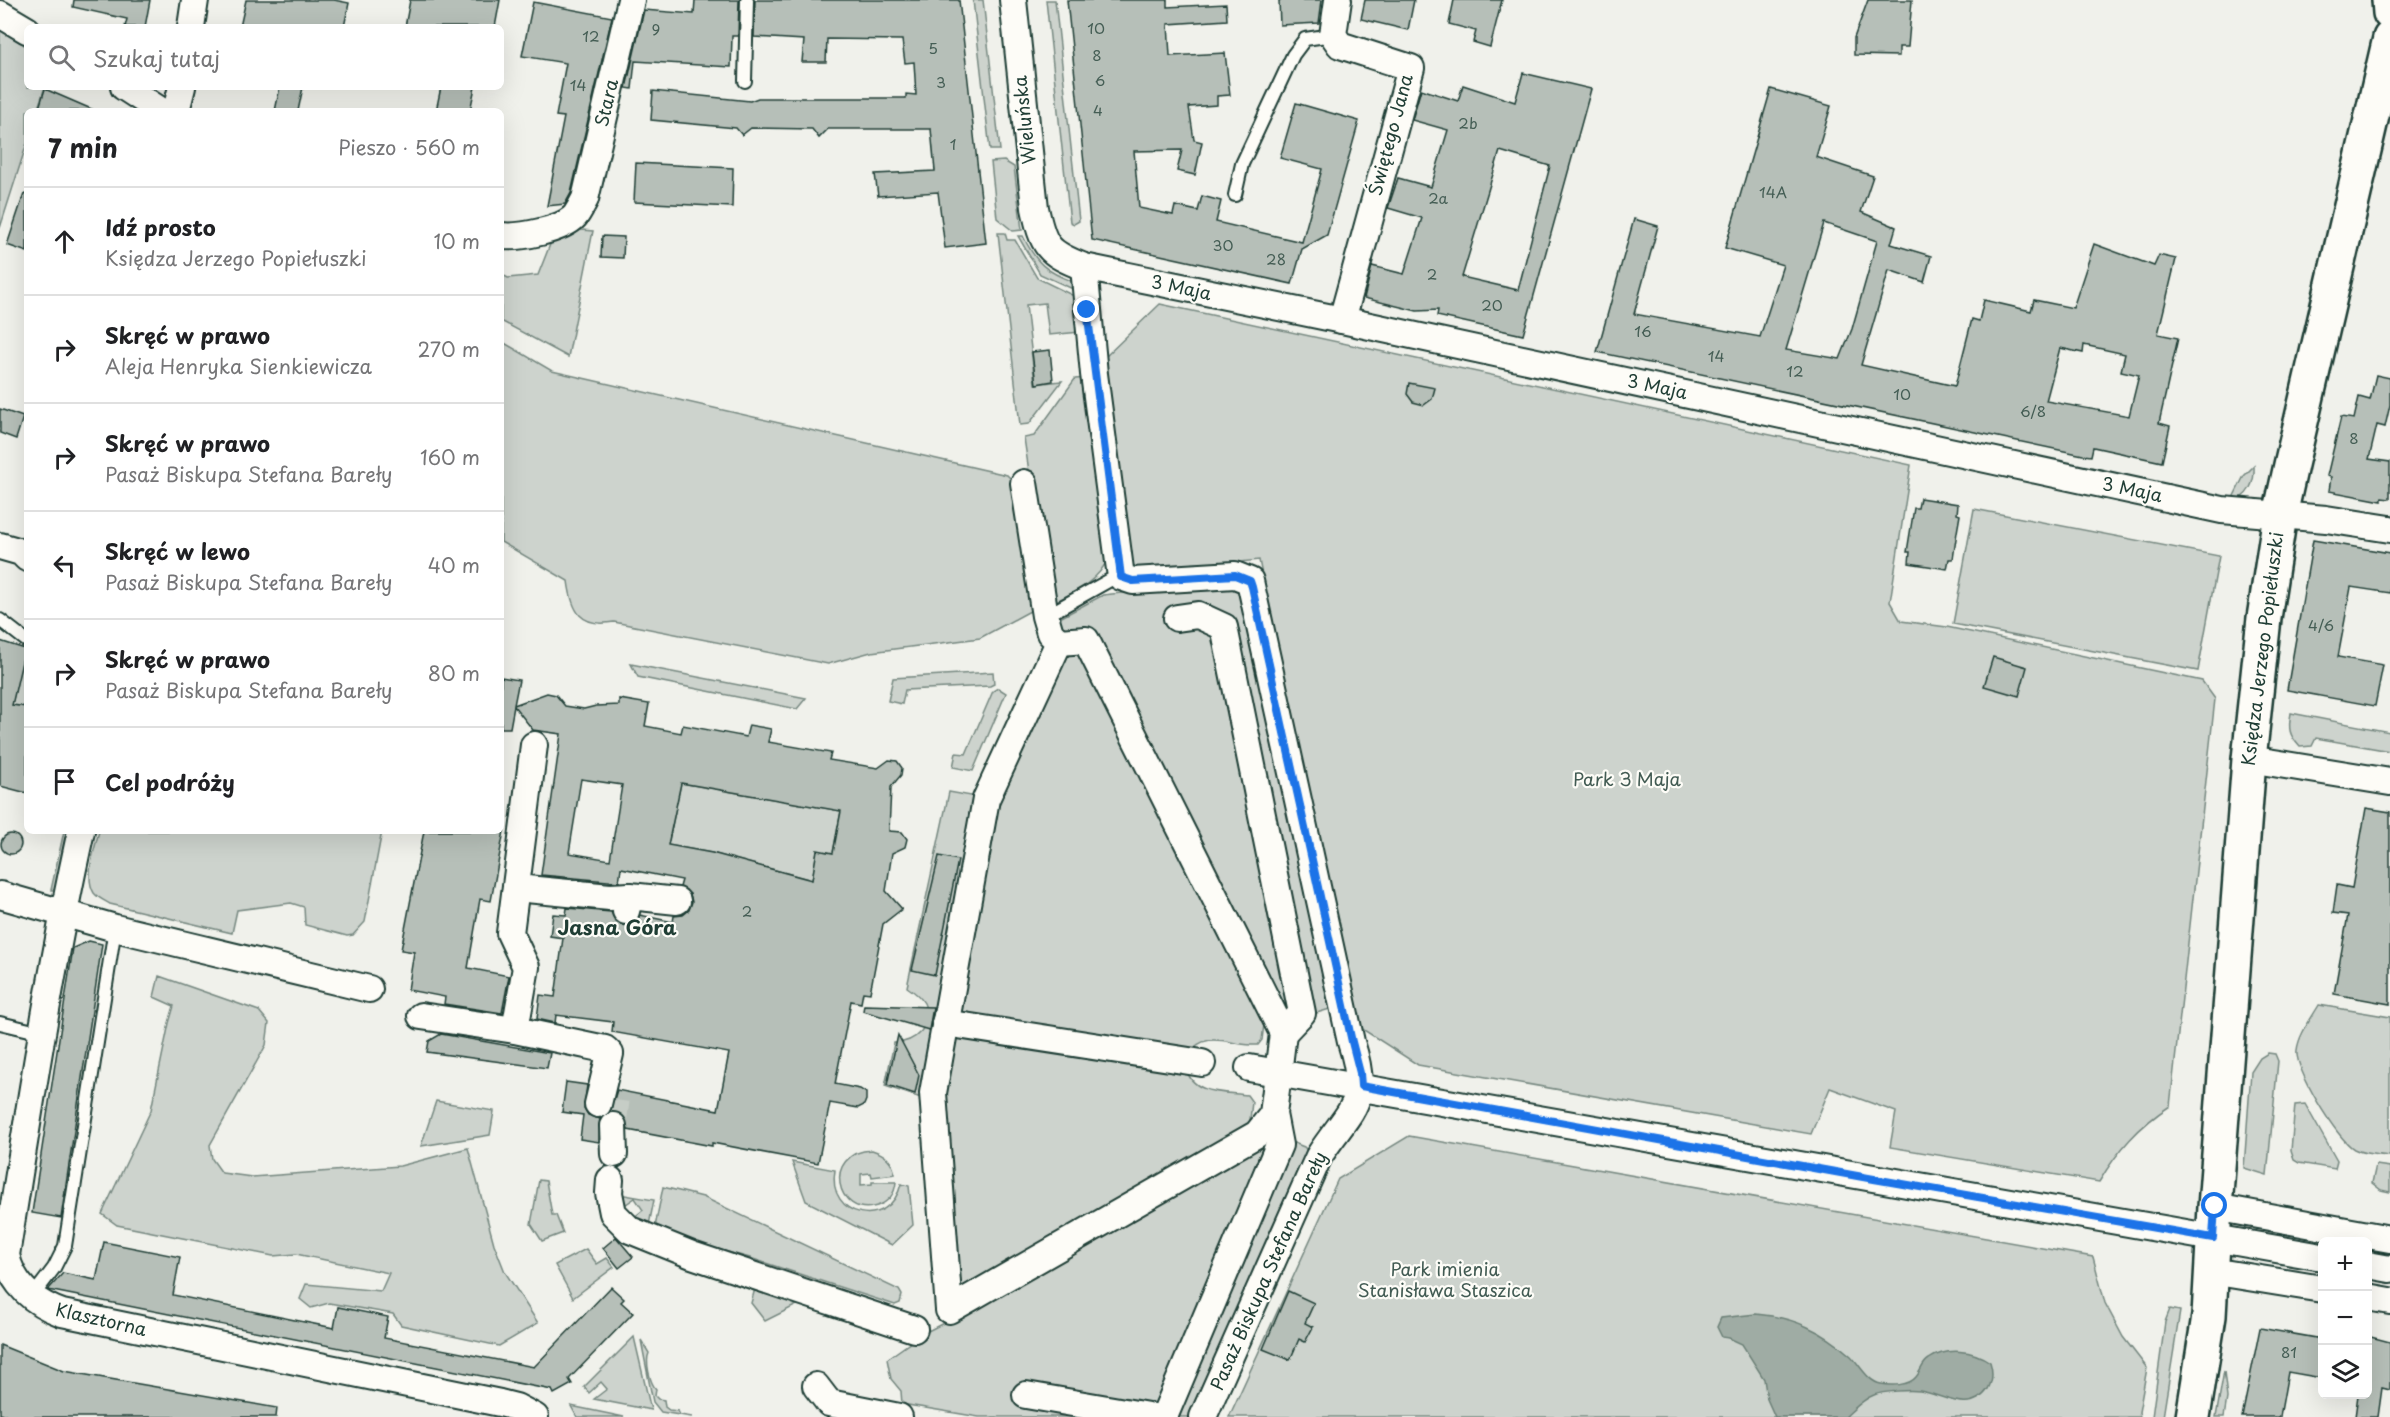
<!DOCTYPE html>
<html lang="pl">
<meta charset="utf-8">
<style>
:root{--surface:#fff;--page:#f6f6f6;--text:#202124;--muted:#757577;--line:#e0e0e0}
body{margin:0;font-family:"Playpen Sans",sans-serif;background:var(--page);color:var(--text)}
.controls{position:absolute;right:18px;bottom:18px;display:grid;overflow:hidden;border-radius:9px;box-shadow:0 6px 24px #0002}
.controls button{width:54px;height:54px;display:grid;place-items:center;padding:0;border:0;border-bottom:2px solid var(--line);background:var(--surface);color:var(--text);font:30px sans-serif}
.stop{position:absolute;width:18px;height:18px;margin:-14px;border:4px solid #1a73e8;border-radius:50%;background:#fff}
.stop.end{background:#1a73e8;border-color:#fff;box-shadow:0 2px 6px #0008}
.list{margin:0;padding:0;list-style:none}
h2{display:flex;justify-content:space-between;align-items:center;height:78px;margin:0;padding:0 24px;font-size:26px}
h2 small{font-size:20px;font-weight:400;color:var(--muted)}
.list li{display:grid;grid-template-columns:39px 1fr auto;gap:18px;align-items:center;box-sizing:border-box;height:108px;padding:0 24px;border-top:2px solid var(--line)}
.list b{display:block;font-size:22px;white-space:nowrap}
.list p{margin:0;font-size:20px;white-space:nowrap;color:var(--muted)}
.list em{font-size:20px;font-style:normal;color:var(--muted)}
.icon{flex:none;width:33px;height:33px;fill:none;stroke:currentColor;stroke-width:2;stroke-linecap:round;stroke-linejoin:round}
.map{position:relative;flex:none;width:2390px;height:1417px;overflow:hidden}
.search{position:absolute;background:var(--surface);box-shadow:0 6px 24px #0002;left:24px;top:24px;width:480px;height:66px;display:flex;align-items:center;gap:15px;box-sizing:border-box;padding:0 21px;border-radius:9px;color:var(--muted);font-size:22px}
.panel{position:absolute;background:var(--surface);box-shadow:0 6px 24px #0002;left:24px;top:108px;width:480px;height:726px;border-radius:9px}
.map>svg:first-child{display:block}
.green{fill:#cdd3cd;stroke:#768880;stroke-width:1.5}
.water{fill:#9faca4;stroke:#6c8077;stroke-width:1.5}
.building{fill:#b6bfb8;stroke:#1f3d34;stroke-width:1.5;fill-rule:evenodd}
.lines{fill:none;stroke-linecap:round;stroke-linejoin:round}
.street-tunnel{stroke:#c6cdc6;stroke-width:26;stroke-dasharray:26 13;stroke-linecap:butt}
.lane-casing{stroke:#1f3d34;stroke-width:16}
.street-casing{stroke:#1f3d34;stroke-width:30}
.secondary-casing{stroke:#1f3d34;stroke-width:38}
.lane{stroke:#fdfcf7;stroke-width:12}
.street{stroke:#fdfcf7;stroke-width:26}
.secondary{stroke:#fdfcf7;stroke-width:33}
.route{stroke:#1a73e8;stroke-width:8}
.labels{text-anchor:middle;stroke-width:4.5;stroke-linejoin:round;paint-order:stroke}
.number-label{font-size:15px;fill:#455e55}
.street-label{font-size:18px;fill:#1f3d34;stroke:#fdfcf7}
.park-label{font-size:18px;fill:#425b53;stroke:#fdfcf7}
.neighbourhood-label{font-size:20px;font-weight:bold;fill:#1f3d34;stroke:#fdfcf7}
</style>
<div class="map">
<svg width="2390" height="1417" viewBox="0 0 2390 1417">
<rect width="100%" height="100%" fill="#f0f1eb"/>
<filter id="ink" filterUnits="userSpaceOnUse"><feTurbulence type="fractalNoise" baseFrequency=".0167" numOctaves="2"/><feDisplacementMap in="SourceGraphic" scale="12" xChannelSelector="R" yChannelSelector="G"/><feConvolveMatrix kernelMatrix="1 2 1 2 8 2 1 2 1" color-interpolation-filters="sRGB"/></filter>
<g filter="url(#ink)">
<g class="green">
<path d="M973 0H983L1000 150H990Z"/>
<path d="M1046 0H1055L1079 221 1074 224 1070 222Z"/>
<path d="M0 29 27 47V87H45L37 111H27V143L0 228Z"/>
<path d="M1004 161 1014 167 1022 230 1013 231 997 218 991 162Z"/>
<path d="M570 229 593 231 568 357 501 321V274L508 278 538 275 551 242Z"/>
<path d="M998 233H1005L1007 240H1015L1037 278 1076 297 1080 332 1049 335 1045 303 1026 305 1035 384 1062 381 1029 424 1020 425Z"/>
<path d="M1018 236H1023C1036 263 1046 272 1074 282L1075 290 1040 274Z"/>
<path d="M1160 304 1911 465 1890 602 1901 621 1947 627 2202 681 2215 699 2170 1106C2139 1126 2118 1150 2099 1182L1890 1147 1896 1112 1830 1088 1811 1134 1418 1065 1353 1023 1259 560 1140 572 1128 564 1103 359Z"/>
<path d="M501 341 552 371 1007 475 1014 482 1030 611 980 638 871 652 828 664 614 622C580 628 572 611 568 581L501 542Z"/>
<path d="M1087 378 1108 558C1098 583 1071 593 1049 605L1024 438 1034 436 1075 379Z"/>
<path d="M2254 466C2255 481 2249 499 2232 500L2244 476Z"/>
<path d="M1974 509 2219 556 2198 671 1953 624Z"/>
<path d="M1222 582 1232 584 1247 595 1330 1009 1310 1015 1237 624 1219 631 1293 1003 1288 1010H1277L1095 649 1068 635 1056 620 1103 595Z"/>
<path d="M1084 650 1266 1009 1262 1040 1258 1045C1231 1047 1208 1027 1187 1055L957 1017 996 798 1062 652Z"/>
<path d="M23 655 27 660V713L11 708Z"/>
<path d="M631 664 806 698 797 709 638 677Z"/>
<path d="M993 672 994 684 990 686 905 690 902 704 888 701 893 678Z"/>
<path d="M998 688 1006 693 973 771 953 767 956 753 966 754 993 691Z"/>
<path d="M2291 713 2390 732V751L2316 738 2312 746 2300 747C2289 735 2288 729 2291 713Z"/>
<path d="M681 783 841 811 833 853 817 851 812 880 712 853 668 845Z"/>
<path d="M949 792 977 797 921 1098 885 1086 894 1043C915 1043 935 1025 924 1003 920 996 913 991 907 987Z"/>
<path d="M64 831H69L56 890H51Z"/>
<path d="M99 831H382L365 922 353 935 347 936 305 925 304 907 291 903 237 910 232 933 110 904C105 901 98 898 94 893 84 877 95 848 99 831Z"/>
<path d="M159 976 259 1011 269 1023 266 1045 210 1145 212 1159 222 1173 252 1177 400 1166 468 1148 494 1244 505 1272 538 1323 499 1346 401 1325 393 1314 329 1303 311 1308 300 1299 306 1284 381 1291 389 1273 296 1254 273 1256 117 1225 102 1214 151 1110 169 1023 174 1006 154 997Z"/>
<path d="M2319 1005 2390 1017V1156C2379 1155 2363 1154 2354 1149 2337 1139 2294 1069 2297 1050 2299 1034 2311 1019 2319 1005Z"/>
<path d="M954 1032 1186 1067C1191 1095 1224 1092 1247 1095L1252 1102 1249 1128 973 1292 954 1284 944 1099Z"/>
<path d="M2268 1053 2275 1054 2278 1061 2267 1175 2244 1168 2251 1072 2260 1058Z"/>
<path d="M436 1101 494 1111 490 1135 421 1146Z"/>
<path d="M2305 1104 2337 1161 2335 1169 2299 1163 2294 1160 2291 1151 2295 1105Z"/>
<path d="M1409 1136 2093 1257 2105 1303 2123 1337 2147 1368 2139 1412 2140 1417H1229L1338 1179Z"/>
<path d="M1265 1138 1270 1141 1159 1409 1119 1417H979L902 1404 901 1391 891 1379 887 1359 924 1333 973 1308 976 1310Z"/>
<path d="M1289 1141 1304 1147 1308 1151 1194 1417H1170Z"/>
<path d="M872 1150C885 1154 892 1160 895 1174L872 1177 871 1173 861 1174V1185L872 1184V1182H896C895 1193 889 1202 877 1206 836 1219 821 1152 872 1150Z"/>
<path d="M792 1162 835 1170C826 1218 890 1231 901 1184L909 1186 913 1225 892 1245 806 1201Z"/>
<path d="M2376 1165 2390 1167V1192L2381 1190 2372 1183Z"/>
<path d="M539 1180 546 1181 552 1215H556L563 1233 542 1241 531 1224Z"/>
<path d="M663 1187 703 1197 899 1290 902 1295 900 1303 895 1305 750 1258 654 1232Z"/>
<path d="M619 1194 654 1200 648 1230 632 1219 643 1210 635 1198 623 1206Z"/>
<path d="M586 1249 597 1264 607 1258 614 1267 573 1298 555 1265Z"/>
<path d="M756 1285 807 1300 765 1321 751 1303Z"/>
<path d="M2170 1309 2180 1311 2163 1417H2152L2165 1322Z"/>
<path d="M634 1337 651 1410 594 1399 607 1389 601 1382 589 1393 584 1387Z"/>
<path d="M641 1340 649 1353C645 1362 650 1383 656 1389L655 1396 658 1399 664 1400 665 1407 669 1410 678 1411 680 1415 692 1417 661 1412 653 1402Z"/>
<path d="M2224 1371 2227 1398 2224 1417H2216Z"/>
<path d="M571 1406 624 1417H577Z"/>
</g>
<path class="water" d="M1756 1314C1794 1317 1823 1331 1851 1356 1860 1365 1868 1382 1881 1384 1891 1386 1909 1386 1916 1377 1921 1371 1922 1363 1929 1359 1947 1347 1973 1350 1990 1362 1993 1371 1993 1380 1988 1389 1970 1416 1942 1394 1920 1391 1910 1390 1883 1391 1874 1395 1863 1399 1854 1409 1845 1417H1775L1767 1399 1764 1379 1742 1344 1729 1338 1722 1337 1717 1327 1721 1318Z"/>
<g class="building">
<path d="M74 0H150L145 27H125L127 19 73 7Z"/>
<path d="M246 0H334L349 3 344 27H240Z"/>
<path d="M410 0H500L495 27H405Z"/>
<path d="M695 0H739L738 36H732L731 67 635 61 632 89 626 88 644 10 694 14Z"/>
<path d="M755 0H959L986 243 945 248 938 192 878 196 875 174 935 171 931 129H828L819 138 812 129 751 128 742 135 736 128 651 120 653 91 750 101 758 98H906V94L916 95 914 62 905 63 902 40 827 39 826 62H802L804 40 754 37Z"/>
<path d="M1067 0H1167V7L1226 4 1227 20 1168 24 1170 56 1225 53 1230 95 1217 96V105L1189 107 1194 140 1202 142 1195 175 1177 171 1182 150 1134 151 1139 208 1173 215 1175 206 1198 211 1202 196 1221 201 1216 222 1302 242 1322 169 1280 158 1296 103 1359 121 1327 235 1302 249 1292 284 1092 240Z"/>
<path d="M1279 0H1322L1319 23 1280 25Z"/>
<path d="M1365 0H1414L1408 30 1361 19Z"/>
<path d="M1454 0H1502L1490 47 1473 42 1476 31 1449 24Z"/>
<path d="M1868 0H1912L1908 47H1899V56L1854 55V38Z"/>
<path d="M533 2 612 17 571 193 565 204 547 206 564 117 556 116 566 63 522 56Z"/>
<path d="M1523 73 1591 89 1523 335 1437 316 1438 310 1417 311 1364 298 1372 266 1404 274 1422 218 1388 208 1398 178 1431 187 1448 130 1412 120 1421 89 1458 101 1463 85 1515 102ZM1500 151 1550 166 1518 290 1462 277Z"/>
<path d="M280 87H303L298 111H275Z"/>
<path d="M441 87H475L470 111H436Z"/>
<path d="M45 89 96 111H38Z"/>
<path d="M1771 89 1831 106 1816 157 1873 176 1861 212 1896 227 1891 244 1931 256 1924 282 1889 270 1861 365 1955 386 1972 319 1979 321 1984 300 2031 311 2034 300 2073 308 2094 244 2154 266 2159 255 2176 259 2158 334 2178 338 2159 423 2170 426 2162 462 2093 447 2091 456 2083 455 1597 352 1634 219 1658 226 1634 314 1760 337 1783 265 1725 248ZM1824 223 1877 241 1852 329 1840 359 1786 350ZM2084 345 2125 354 2121 371 2139 375 2129 416 2046 401 2060 348 2083 353Z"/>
<path d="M636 163 733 168 732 207 634 202Z"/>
<path d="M24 194 27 195V252L7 245Z"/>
<path d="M602 236 624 237 623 258 601 257Z"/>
<path d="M1050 350 1053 381 1036 384 1032 352Z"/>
<path d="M2376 375 2390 378V405L2385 427 2377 425 2369 459 2390 462V499L2382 498V501L2329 491 2331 477 2327 476 2341 417 2354 419 2359 397 2370 400Z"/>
<path d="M1409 383 1435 388 1432 399 1424 405 1413 402 1407 394Z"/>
<path d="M0 409 23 417 16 439 0 433Z"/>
<path d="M1920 498 1958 504 1957 514 1960 515 1957 532 1953 559H1949L1947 569 1909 563 1910 552H1907L1914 508H1918Z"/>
<path d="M2313 540 2390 553V593L2351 587 2338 657 2383 665 2375 706 2287 690Z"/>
<path d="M0 641 25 649 12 705 27 707V793L0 786Z"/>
<path d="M1993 657 2027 667 2019 696 1984 686Z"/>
<path d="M501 677 519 680 514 705 547 693 556 695 565 706 584 709 596 706 619 705V699L649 704 645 726 681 733 683 725 746 737 749 725 771 729 768 742 831 753 829 760 878 768 889 760 897 761 902 768 901 775 891 787 889 831 902 832 907 839 905 847 892 853 886 891 902 909 883 924 870 993 863 992 861 1003 851 1001 835 1084 860 1089 866 1093V1100L864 1105 858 1108 830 1103 818 1163 712 1143V1146L628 1130 625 1118 619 1113 610 1112 617 1090 718 1110 729 1053 612 1032 613 1022 556 1015 555 1023 537 1019 540 995 555 997 563 938 550 936 553 914 566 915 567 908 611 912 616 922 622 925 629 926 636 922 640 915 673 922 674 916 683 915 689 910 692 902 690 894 680 887 682 880 621 868 619 882 541 875 561 734 533 730 514 706 510 728H501ZM581 779 622 785 610 860 569 853ZM681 783 841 811 833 853 817 850 812 880 712 853 668 845Z"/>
<path d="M2366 808 2390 812V1004L2334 994 2348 915 2333 913 2337 885 2352 888Z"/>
<path d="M424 831H504L491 901 480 899 468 968 509 976 502 1013 444 1004 445 997 408 990 414 952 401 950Z"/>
<circle cx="11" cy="844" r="10"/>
<path d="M939 856 958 860 935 975 912 970Z"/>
<path d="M89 941 102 944 61 1218 32 1213 73 948Z"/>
<path d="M864 1005 933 1007 929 1030 863 1011Z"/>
<path d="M441 1034 550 1053 547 1068 427 1052 429 1041Z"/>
<path d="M898 1035 919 1075 915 1094 887 1085Z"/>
<path d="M566 1082 587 1085 584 1108 588 1115 600 1119 599 1142 580 1139 583 1115 562 1112Z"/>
<path d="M616 1237 633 1257 619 1268 603 1248Z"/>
<path d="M104 1242 180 1257 173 1295 334 1328 338 1307 388 1317 384 1338 534 1367 611 1287 624 1299 621 1302 633 1313 569 1379 572 1384 554 1394 552 1390 48 1290 63 1273 96 1280Z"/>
<path d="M1288 1291 1314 1303 1305 1323 1313 1327 1305 1342 1299 1339 1290 1360 1263 1349Z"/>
<path d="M2260 1328 2322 1339V1378L2288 1372 2280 1417H2242Z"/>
<path d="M2367 1336 2390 1342V1390L2382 1388 2378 1417H2355L2358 1395H2367Z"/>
<path d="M0 1345 64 1371 277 1408 276 1417H12L0 1414Z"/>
</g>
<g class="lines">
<path class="street-tunnel" d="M613 1126 618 1091"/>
<defs>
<g id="lane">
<path d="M745 81 747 0"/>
<path d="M1235 195 1242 164 1293 55 1305 39 1333 35"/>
<path d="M1042 618 1110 580 1121 577"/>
<path d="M0 620 27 641"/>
<path d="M0 1023 42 1033"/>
<path d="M32 1297 54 1268 65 1246 115 928"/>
</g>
<g id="street">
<path d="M1013 0 1035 208C1043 246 1047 253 1084 267L1342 320 2222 510 2326 519 2390 529"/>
<path d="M1338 0 1333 35 1340 45 1411 68 1342 320"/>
<path d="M0 14 27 30"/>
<path d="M191 27 195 0"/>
<path d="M124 87 161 111"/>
<path d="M176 111 182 87"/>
<path d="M501 236C520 238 562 230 575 216 579 211 582 204 585 199L631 0"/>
<path d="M1084 267 1094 374 1121 577 1133 581 1235 575 1250 581 1351 1042C1371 1104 1351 1107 1319 1156L1203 1417"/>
<path d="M1024 483 1045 616 1050 633 1059 642 986 799 933 1093 949 1310 1257 1134 1273 1114"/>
<path d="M0 546 21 552 27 558"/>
<path d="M1177 618 1198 615 1224 627 1302 1013 1283 1033"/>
<path d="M1059 642 1086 640 1283 1033 1273 1114 1279 1145 1164 1417"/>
<path d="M2249 759 2390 782"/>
<path d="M81 831C50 971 29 1113 6 1255 12 1284 34 1303 62 1313L500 1403 516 1407 535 1417"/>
<path d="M516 888 610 897 630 896"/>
<path d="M0 895 115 928 369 989"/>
<path d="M626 911 630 896 677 901"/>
<path d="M421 1016 515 1030 605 1049 610 1054 598 1104"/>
<path d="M945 1023 1202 1063"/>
<path d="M515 1030 526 967 510 933 534 745"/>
<path d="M1249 1068 2322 1257"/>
<path d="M613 1126 614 1154"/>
<path d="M610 1180 609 1193 613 1213 630 1230 692 1255 914 1329"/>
<path d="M2215 1207 2390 1239"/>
<path d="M2368 1265 2390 1269"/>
<path d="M2211 1271 2322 1289"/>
<path d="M2368 1297 2390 1301"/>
<path d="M816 1386 829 1403 899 1417"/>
<path d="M1026 1395 1154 1417"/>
</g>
<g id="secondary">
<path d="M2389 0 2390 13"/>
<path d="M2193 1417 2209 1316 2215 1207 2249 759 2264 618 2280 515 2291 465 2390 38"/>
</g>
</defs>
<use href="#lane" class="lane-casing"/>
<use href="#street" class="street-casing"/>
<use href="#secondary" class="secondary-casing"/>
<use href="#lane" class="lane"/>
<use href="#street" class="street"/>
<use href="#secondary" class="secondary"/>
</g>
</g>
<g class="lines" filter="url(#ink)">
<path class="route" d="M1087 310 1121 577 1133 581 1235 575 1250 581 1252 587 1352 1042 1360 1073 1361 1086 1874 1179 2213 1238 2215 1206"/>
</g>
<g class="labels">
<g class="number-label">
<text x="1096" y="34">10</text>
<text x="656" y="35">9</text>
<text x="591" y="42">12</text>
<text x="933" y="54">5</text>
<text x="1097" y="61">8</text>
<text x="1100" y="86">6</text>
<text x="941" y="88">3</text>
<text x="578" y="91">14</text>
<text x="1098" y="116">4</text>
<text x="1468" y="129">2b</text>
<text x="953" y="150">1</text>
<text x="1773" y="198">14A</text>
<text x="1438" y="204">2a</text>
<text x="1223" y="251">30</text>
<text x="1276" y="265">28</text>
<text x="1432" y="280">2</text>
<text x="1492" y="311">20</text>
<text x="1643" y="337">16</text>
<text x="1716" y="362">14</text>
<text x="1795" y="377">12</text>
<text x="1902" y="400">10</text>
<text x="2033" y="417">6/8</text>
<text x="2354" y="444">8</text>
<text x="2321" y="631">4/6</text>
<text x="747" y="917">2</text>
<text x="2289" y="1358">81</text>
</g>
<g class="street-label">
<text transform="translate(607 103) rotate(-77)" y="6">Stara</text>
<text transform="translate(1025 120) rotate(-96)" y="6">Wieluńska</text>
<text transform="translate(1391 135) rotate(-75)" y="6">Świętego Jana</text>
<text transform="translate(1181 288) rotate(12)" y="6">3 Maja</text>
<text transform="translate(1657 387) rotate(12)" y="6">3 Maja</text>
<text transform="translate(2132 490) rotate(12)" y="6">3 Maja</text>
<text transform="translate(2263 649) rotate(-83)" y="6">Księdza Jerzego Popiełuszki</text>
<text transform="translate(1269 1271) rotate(-66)" y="6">Pasaż Biskupa Stefana Bareły</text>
<text transform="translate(101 1320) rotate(13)" y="6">Klasztorna</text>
</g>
<g class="park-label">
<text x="1627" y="786">Park 3 Maja</text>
<text x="1445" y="1276">Park imienia<tspan x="1445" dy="21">Stanisława Staszica</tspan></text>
</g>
<g class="neighbourhood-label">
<text x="617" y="935">Jasna Góra</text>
</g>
</g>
</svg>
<div class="controls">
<button>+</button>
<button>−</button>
<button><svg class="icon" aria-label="layers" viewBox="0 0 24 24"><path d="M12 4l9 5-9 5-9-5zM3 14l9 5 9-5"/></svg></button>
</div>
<div class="stop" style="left:2215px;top:1206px"></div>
<div class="stop end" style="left:1087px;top:310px"></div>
<div class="search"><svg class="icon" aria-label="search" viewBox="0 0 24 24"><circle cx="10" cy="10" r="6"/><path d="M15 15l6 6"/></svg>Szukaj tutaj</div>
<section class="panel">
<h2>7 min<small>Pieszo · 560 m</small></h2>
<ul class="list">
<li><svg class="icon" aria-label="ahead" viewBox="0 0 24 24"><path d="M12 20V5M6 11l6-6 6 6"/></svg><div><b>Idź prosto</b><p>Księdza Jerzego Popiełuszki</p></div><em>10 m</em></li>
<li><svg class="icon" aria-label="right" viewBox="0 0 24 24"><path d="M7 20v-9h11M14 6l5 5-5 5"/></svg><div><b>Skręć w prawo</b><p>Aleja Henryka Sienkiewicza</p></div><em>270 m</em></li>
<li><svg class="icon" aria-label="right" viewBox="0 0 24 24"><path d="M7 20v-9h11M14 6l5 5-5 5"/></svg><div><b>Skręć w prawo</b><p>Pasaż Biskupa Stefana Bareły</p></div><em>160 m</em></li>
<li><svg class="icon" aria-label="left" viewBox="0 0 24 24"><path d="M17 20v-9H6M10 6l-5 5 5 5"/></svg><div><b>Skręć w lewo</b><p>Pasaż Biskupa Stefana Bareły</p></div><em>40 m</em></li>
<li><svg class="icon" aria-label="right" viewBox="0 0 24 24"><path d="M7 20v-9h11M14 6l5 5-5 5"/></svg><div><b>Skręć w prawo</b><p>Pasaż Biskupa Stefana Bareły</p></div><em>80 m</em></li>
<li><svg class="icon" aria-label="arrive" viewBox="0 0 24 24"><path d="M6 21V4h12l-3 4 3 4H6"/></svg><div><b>Cel podróży</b></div></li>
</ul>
</section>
</div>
